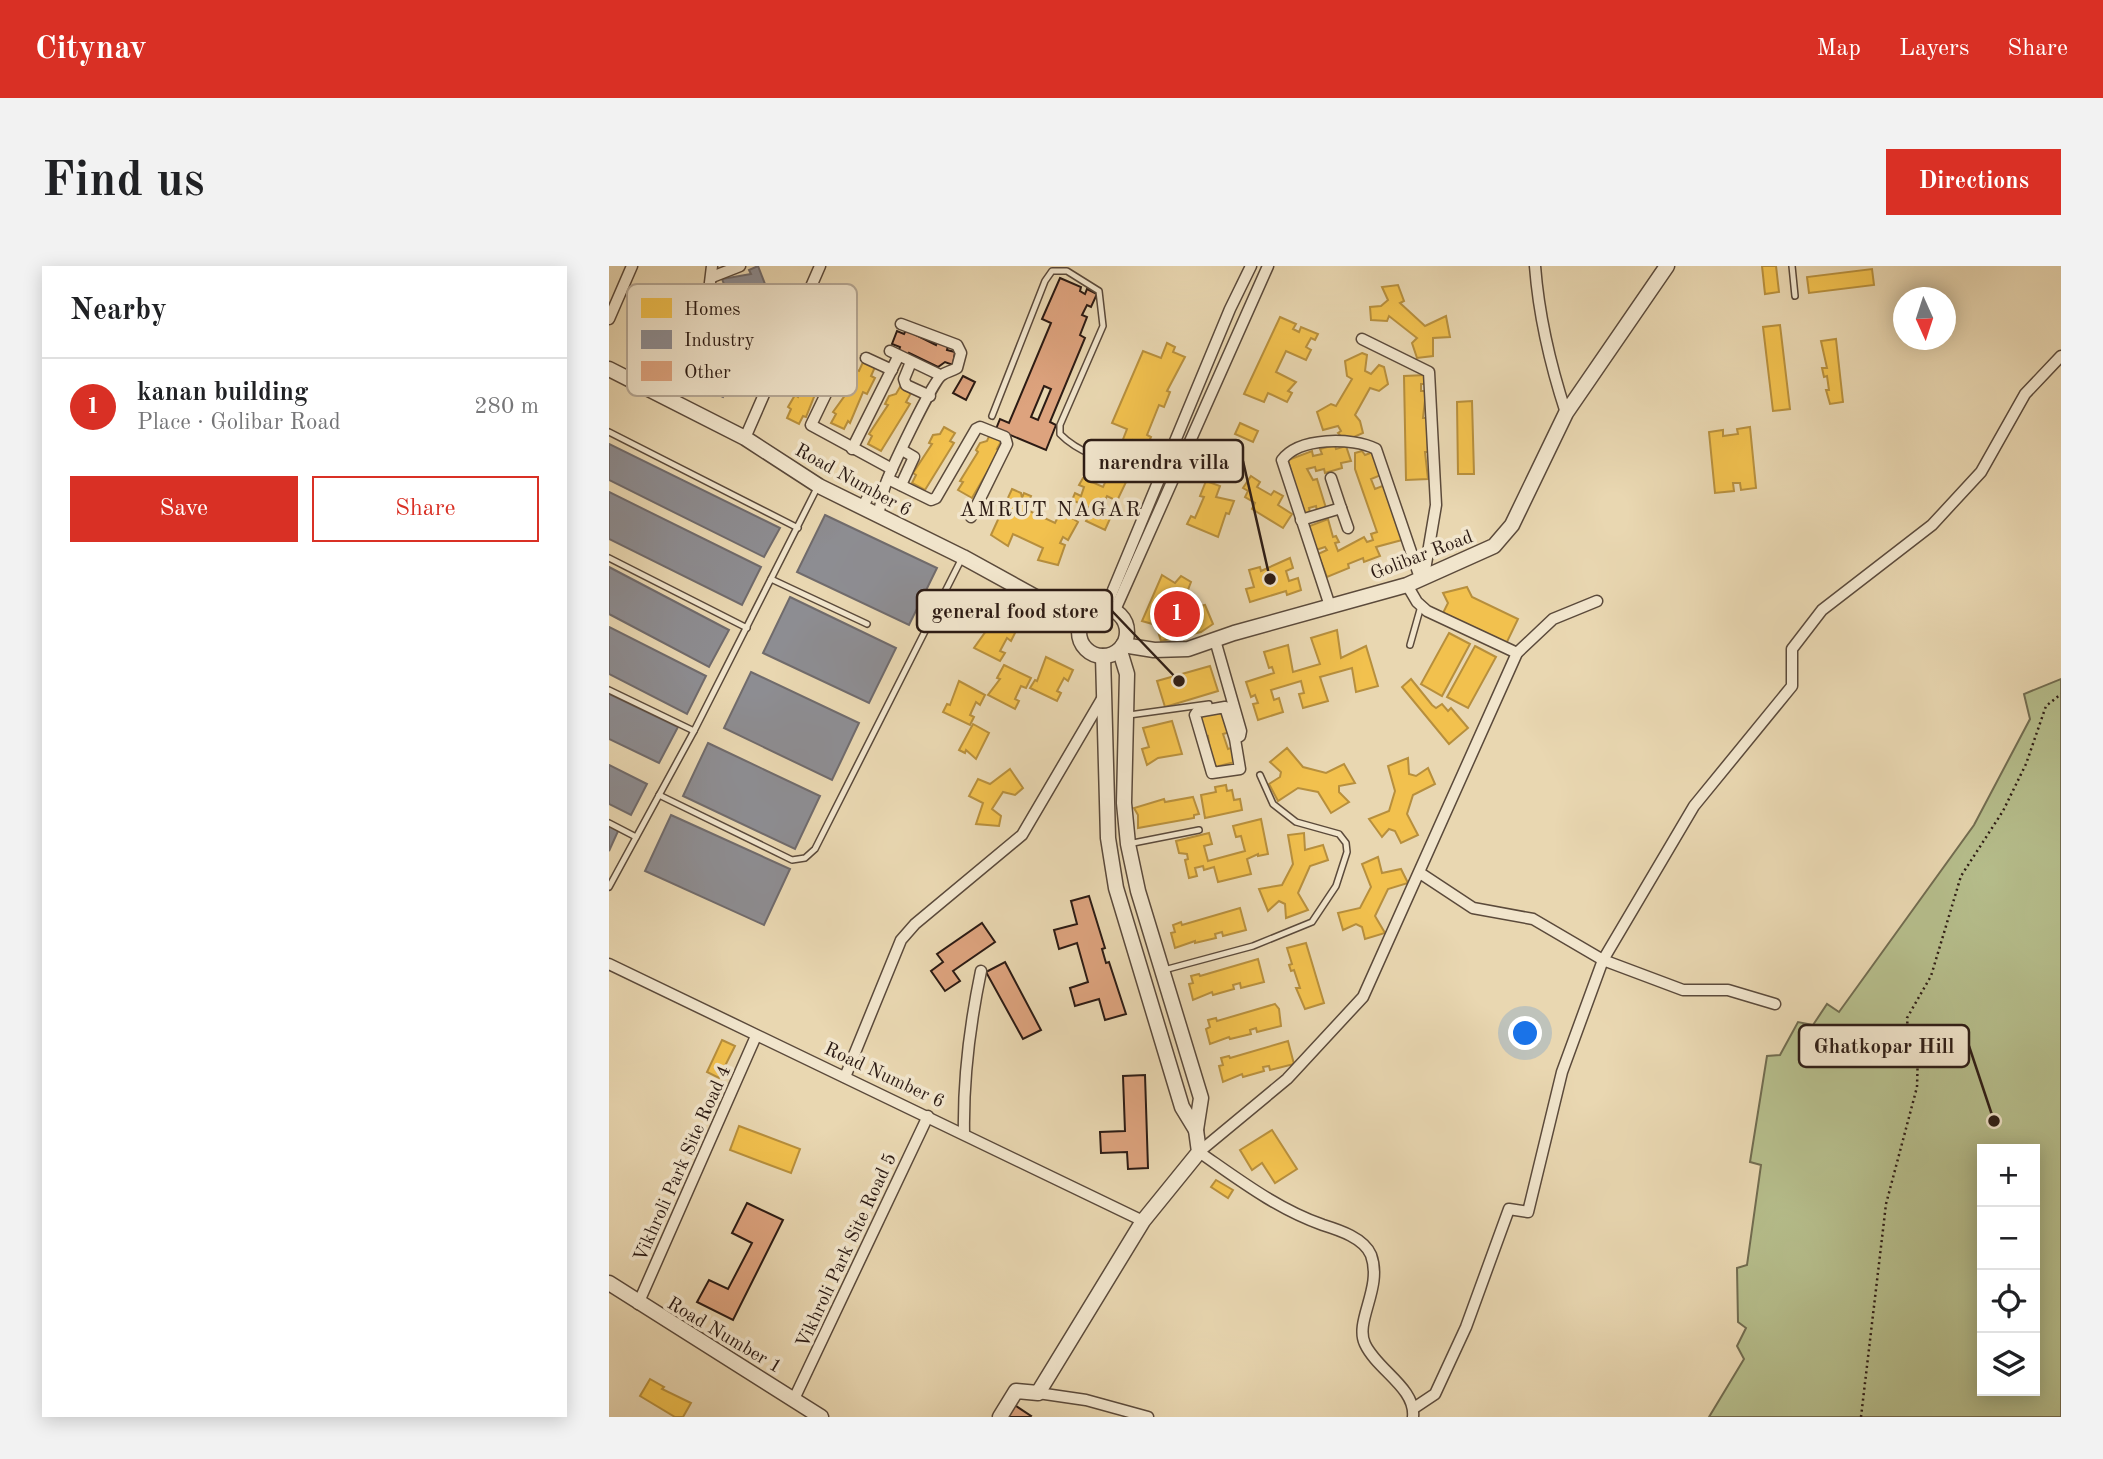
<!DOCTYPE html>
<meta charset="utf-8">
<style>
:root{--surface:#fff;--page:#f2f2f2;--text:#202124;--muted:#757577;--line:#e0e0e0;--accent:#d93025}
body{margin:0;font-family:"Old Standard TT",serif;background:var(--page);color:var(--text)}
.controls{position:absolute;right:21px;bottom:21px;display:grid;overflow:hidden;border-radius:0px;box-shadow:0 4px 18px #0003}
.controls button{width:63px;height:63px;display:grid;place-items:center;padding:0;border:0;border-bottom:2px solid var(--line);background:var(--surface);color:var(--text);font:35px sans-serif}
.compass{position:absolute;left:1284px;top:21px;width:63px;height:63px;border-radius:50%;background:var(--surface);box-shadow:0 4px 18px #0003;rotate:177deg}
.you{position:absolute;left:917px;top:768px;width:24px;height:24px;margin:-18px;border:5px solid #fff;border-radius:50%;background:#1a73e8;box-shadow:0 0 0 10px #1a73e833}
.badge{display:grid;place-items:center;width:46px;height:46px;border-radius:50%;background:var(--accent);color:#fff;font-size:23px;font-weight:700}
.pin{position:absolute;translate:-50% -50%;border:4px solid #fff;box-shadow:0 2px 7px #0006}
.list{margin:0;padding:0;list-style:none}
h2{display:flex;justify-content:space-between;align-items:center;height:91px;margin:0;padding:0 28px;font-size:30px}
h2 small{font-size:23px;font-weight:400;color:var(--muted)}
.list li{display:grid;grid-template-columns:46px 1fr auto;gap:21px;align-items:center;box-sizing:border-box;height:98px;padding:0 28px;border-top:2px solid var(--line)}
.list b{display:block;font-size:26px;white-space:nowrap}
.list p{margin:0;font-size:23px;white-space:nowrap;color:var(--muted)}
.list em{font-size:23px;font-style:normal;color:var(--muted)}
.actions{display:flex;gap:14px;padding:21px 28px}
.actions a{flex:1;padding:16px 0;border:2px solid var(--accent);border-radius:0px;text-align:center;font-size:24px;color:var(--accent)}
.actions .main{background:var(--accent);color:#fff}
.icon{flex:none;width:38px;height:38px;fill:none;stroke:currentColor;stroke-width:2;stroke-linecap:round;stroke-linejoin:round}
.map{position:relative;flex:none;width:1452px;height:1151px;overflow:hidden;border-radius:0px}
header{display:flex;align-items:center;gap:42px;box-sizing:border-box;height:98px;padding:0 35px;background:var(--accent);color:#fff}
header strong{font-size:33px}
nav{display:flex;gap:38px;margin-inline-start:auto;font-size:24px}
.intro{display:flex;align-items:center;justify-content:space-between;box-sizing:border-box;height:168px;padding:0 42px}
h1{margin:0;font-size:49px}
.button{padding:18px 32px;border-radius:0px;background:var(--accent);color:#fff;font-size:24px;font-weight:700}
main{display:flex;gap:42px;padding:0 42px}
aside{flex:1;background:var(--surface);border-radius:0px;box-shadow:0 4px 18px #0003}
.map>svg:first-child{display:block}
.green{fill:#b6be8c;stroke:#716c50;stroke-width:2;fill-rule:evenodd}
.homes{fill:#f2c14e;stroke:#b78f3d;stroke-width:2}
.industry{fill:#8d8d92;stroke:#706b6c;stroke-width:2}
.building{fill:#dda37e;stroke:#2c1b14;stroke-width:2;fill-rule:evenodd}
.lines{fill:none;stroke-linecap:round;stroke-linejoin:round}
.service-casing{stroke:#5b4a3b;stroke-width:8}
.minor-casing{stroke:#5b4a3b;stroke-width:13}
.tertiary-casing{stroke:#5b4a3b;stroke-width:17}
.path{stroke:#2c1b14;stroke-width:2.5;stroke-dasharray:2 3.5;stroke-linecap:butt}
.service{stroke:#f1e5cc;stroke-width:5}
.minor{stroke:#f1e5cc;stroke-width:10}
.tertiary{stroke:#f1e5cc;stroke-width:14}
.labels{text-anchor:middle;stroke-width:7;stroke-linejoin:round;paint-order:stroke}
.street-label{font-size:19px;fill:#2c1b14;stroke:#f1e5cc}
.neighbourhood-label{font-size:21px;letter-spacing:2px;fill:#2c1b14;stroke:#f1e5cc}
.key{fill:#f1e5cc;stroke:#b6a895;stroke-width:2}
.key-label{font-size:19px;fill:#2c1b14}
.leader{fill:none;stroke:#2c1b14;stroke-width:2.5}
.callout-dot{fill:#2c1b14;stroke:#f1e5cc;stroke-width:2.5}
.callout{fill:#f1e5cc;stroke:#2c1b14;stroke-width:2.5}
.callout-label{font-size:21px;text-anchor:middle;font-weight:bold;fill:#2c1b14}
</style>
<header>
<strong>Citynav</strong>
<nav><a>Map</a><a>Layers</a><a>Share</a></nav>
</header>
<div class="intro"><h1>Find us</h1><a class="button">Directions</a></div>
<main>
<aside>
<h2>Nearby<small></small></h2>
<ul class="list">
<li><span class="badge">1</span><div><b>kanan building</b><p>Place · Golibar Road</p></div><em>280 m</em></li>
</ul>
<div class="actions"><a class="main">Save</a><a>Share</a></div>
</aside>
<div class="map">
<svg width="1452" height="1151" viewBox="0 0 1452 1151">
<rect width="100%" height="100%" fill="#e9d7b1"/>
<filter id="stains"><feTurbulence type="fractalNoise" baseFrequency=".00286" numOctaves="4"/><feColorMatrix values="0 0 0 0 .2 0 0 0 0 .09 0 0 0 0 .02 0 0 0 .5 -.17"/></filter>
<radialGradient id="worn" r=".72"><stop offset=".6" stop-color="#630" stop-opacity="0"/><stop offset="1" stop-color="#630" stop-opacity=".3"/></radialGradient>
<path class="green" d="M1452 413V1151H1100L1135 1093 1128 1080 1137 1062 1129 1056 1128 1002 1138 999 1152 899 1141 896 1158 790 1171 789 1189 756 1204 759 1218 738 1230 746 1365 559 1421 453 1415 428ZM1426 883V1125H1373V883Z"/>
<g class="homes">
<path d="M1153 0H1167L1170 26 1156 28Z"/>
<path d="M1263 3 1265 19 1200 27 1198 11Z"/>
<path d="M789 19 795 35 791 37 816 60 837 50 841 71 824 72V90L808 92 803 77 808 72 780 50 778 55 762 54 761 41 772 40 779 34 773 21Z"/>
<path d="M671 51 687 58 684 63 690 66 692 61 709 68 706 74 702 72 697 81 702 84 697 94 677 85 667 106 687 116 679 125 683 127 678 136 659 127 655 136 635 128Z"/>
<path d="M1171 59 1181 143 1164 145 1154 61Z"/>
<path d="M1227 73 1234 136 1221 138 1217 124H1220L1218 110 1215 111 1213 102H1218L1212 75Z"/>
<path d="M558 77 566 81 564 86 576 91 558 125 561 126 555 141 550 139 538 169 542 171 538 180 524 174 521 180 513 176 518 163 503 157 534 85 552 92Z"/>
<path d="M753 87 758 89 756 105 762 108 770 99 775 101 779 118 770 125 761 122 746 149 751 155 754 167 736 175 729 167 732 165 729 160 714 164 708 146 722 138 727 140 743 113 738 110 736 95Z"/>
<path d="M210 90 221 96 217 105 221 107 213 123 209 121 197 151 194 150 190 158 178 152 182 143 179 141 186 129 189 131 201 98 205 100Z"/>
<path d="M254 96 266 101 262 110 266 112 258 128 254 126 241 157 239 155 235 163 222 157 227 148 224 146 242 121 238 119 246 103 250 105Z"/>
<path d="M817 109V118H812V125H817L814 152H818L819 186H816L819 213 797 214 795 110Z"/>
<path d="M291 121 302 127 297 136 301 138 272 185 259 178 263 170 260 168 279 139 276 138 280 130 287 128Z"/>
<path d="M863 135 865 208H849L848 136Z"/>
<path d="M631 157 649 165 644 176 626 168Z"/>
<path d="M335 161 346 167 341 175 345 177 316 224 303 217 307 209 304 207 323 178 320 177 324 169 331 168Z"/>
<path d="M1141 161 1147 222 1132 224 1131 217H1124L1125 225 1106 227 1100 166 1114 164V170L1129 168 1128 163Z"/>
<path d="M381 168 393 174 388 183 391 184 363 232 349 224 354 216 351 215 369 186 367 184 371 177 378 175Z"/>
<path d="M726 179 727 183 737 180 742 195 732 197 733 202 716 207 715 203 707 205 706 201 698 203 704 214 708 213 717 242 708 245 707 240 700 242 701 247 694 249 679 194 703 185 704 190 713 188 711 183Z"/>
<path d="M753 185 756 189 764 186 772 209 762 213 766 223 776 219 793 274 767 281 771 290 755 296 754 292 739 298 740 302 718 311 709 288 718 284 716 281 707 284 698 261 719 253 724 271 727 270 730 276 726 277 729 285 755 271 758 276 764 274 762 268 768 266 746 203V187Z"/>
<path d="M501 206 518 214 508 235 498 230 492 243 503 248 496 264 477 255 483 243 463 234 466 227 472 230 475 221 470 219 474 212 494 221Z"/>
<path d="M642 210 651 216 648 221 662 229 665 225 674 230 669 239 683 248 674 262 643 243 646 237 636 231 639 225 634 222Z"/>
<path d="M597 215 611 220 607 231 625 235 620 248 617 247 609 271 578 258 582 250 586 252 595 231 591 230Z"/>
<path d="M403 223 412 227 413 232 415 227 422 230 416 243 446 257 452 245 469 256 459 274 454 271 451 277 456 279 449 299 429 294 434 282 404 268 399 280 382 269Z"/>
<path d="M681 292 684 302 677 305 680 315 689 312 692 324 678 329 677 325 641 336 637 323 645 321 640 304 651 301 652 305Z"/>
<path d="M553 309 566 317 572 310 582 316 577 329 585 341 596 339 604 358 592 366 552 375 547 359 533 355Z"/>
<path d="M858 321 863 331 909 353 897 378 834 347 839 337 834 327Z"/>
<path d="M380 351 407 365 402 375 398 372 391 385 396 387 391 395 365 382 377 365 374 364Z"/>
<path d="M728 364 732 392 757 380 769 420 747 426 743 402 711 411 719 435 694 442 690 428 695 427 692 415 662 424 665 434 670 432 674 446 649 454 644 438 649 437 646 429 642 431 637 416 665 407 663 401 660 402 655 386 679 379 684 406 711 398 702 372Z"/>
<path d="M840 367 861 378 833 430 812 418Z"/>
<path d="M866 380 887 391 859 442 838 431Z"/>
<path d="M437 391 464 404 459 415 455 412 448 425 452 427 448 435 421 422 426 414 428 415Z"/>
<path d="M395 399 422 412 417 422 412 420 406 433 410 435 406 443 379 429 391 413 388 412Z"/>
<path d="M601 400 609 425 556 441 548 415Z"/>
<path d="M802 413 823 439 827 442 833 438 839 445 842 442 859 462 840 478 793 421Z"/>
<path d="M350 415 376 429 371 439 367 436 361 449 365 451 361 459 334 446 338 438 341 439Z"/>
<path d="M614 444 621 466 614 468 619 483 625 481 630 498 623 500 622 497 610 500 611 504 604 506 599 470 594 471 588 449Z"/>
<path d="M563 455 573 488 549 492 538 499 533 483 540 481 534 462Z"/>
<path d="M364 458 380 467 367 493 357 484 356 487 350 484Z"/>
<path d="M678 482 694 501 717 507 735 498 746 517 730 520V526L740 536 722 547 709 526 689 522 669 535 660 518 671 511 672 506 661 496Z"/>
<path d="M799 492 800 508 807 510 819 502 826 518 804 529 798 548 809 569 792 577 786 565 780 563 773 571 760 553 780 545 786 525 779 500Z"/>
<path d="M401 503 414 522 406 529 394 526 383 543 392 550 390 560 367 558 374 537 360 530 369 513 381 518Z"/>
<path d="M617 519 618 525 623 524 625 534 631 533 633 544 596 552 592 529 607 526 606 521Z"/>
<path d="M584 531 590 548 585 549V552L529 562V549L525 542 555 533 556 536Z"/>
<path d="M652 553 659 588 649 590V588L638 593 642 608 609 616 605 601 595 604 594 600 586 602 588 610 580 612 576 594 579 593 578 588 570 587 567 575 600 567 603 578 595 580 599 595 636 585 632 570 627 571 624 560Z"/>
<path d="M695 567 696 584 714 579 719 594 701 600 689 627 699 644 677 652 676 638 670 635 659 645 650 623 673 619 684 598 679 569Z"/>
<path d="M769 591 773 607 792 603 799 617 779 623 766 650 776 667 756 673 753 661 747 658 734 664 729 647 751 642 762 621 753 598Z"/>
<path d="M631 642 637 664 614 670 613 666 606 668 607 672 586 677V675L566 682 562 667 566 666 564 659 572 656 573 659Z"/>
<path d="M697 677 715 737 696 743 687 722H691L685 704 682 705 680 699 683 698 678 682Z"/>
<path d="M649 693 655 716 632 722 631 717 624 719 625 723 604 729 603 726 584 734 580 718 584 717 582 710 590 708 591 710Z"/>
<path d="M666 738 670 743 672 760 648 766 647 762 641 764 642 768 621 773 620 771 601 778 597 763 601 761 599 754 607 752 608 755Z"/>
<path d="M113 774 126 780 110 812 98 806Z"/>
<path d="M679 775 685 798 661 804 660 800 654 801 655 805 634 811 633 808 614 816 610 800 614 799 612 792 620 790 621 792Z"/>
<path d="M130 860 191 883 182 907 121 884Z"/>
<path d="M663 864 688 903 666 917 653 897 643 904 631 884Z"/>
<path d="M607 914 624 924 619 932 602 921Z"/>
<path d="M41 1113 55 1121 53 1123 82 1137 74 1151H66L31 1130Z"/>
</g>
<g class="industry">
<path d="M149 0 156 18 152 20 157 34 161 32 164 40 133 52 126 32 121 33 113 13 142 8 140 4Z"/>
<path d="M118 78 125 80 121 87 133 92 114 131 88 119 107 80 115 84Z"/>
<path d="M0 178 171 262 155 291 0 214Z"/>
<path d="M0 226 152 301 133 339 0 273Z"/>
<path d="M216 249 328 302 300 359 188 306Z"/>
<path d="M0 301 120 364 100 401 0 348Z"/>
<path d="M181 331 287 382 260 437 154 387Z"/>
<path d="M0 361 97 410 78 448 0 408Z"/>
<path d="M142 406 250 457 223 514 115 462Z"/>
<path d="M0 428 69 461 50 497 0 473Z"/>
<path d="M99 477 211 530 186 583 74 530Z"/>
<path d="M0 499 38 518 22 549 0 538Z"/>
<path d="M62 549 181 603 155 659 36 605Z"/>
<path d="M0 558 10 563 0 585Z"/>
</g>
<g class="building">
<path d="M451 12 472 21 471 25 476 28 478 23 488 28 482 41 478 39 473 49 478 51 471 69 476 72 441 156 447 159 437 184 387 163 391 153 400 157 442 57 433 53ZM435 120 442 123 429 154 422 151Z"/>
<path d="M297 64 327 79 328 76 339 80 338 84 346 86 344 99 336 96 329 101 300 87 299 90 289 87 291 81 283 78 288 65 295 68Z"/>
<path d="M354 110 366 116 357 134 344 127Z"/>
<path d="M480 630 496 682 493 683 497 697 500 696 517 748 496 754 490 733 466 740 461 722 479 716 468 677 450 683 445 664 468 658 462 635Z"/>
<path d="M373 657 386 676 344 705 351 715 336 725 322 705 334 696 328 688Z"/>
<path d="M396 696 432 764 414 773 377 706Z"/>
<path d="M536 809 539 902 519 903 518 886 492 887 491 866 516 865 514 810Z"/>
<path d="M138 937 174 954 124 1054 88 1036 100 1014 119 1023 143 977 123 967Z"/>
<path d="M404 1138 422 1150 421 1151H395Z"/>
</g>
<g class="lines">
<defs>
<g id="service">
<path d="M1183 0 1186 30"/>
<path d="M383 150 436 15 443 5H458L490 25 494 60 451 159V168C477 195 528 202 561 216"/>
<path d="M0 166 189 262"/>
<path d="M0 292 138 362"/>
<path d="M162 313 258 358"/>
<path d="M801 379 812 340"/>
<path d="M0 424 85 465"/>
<path d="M520 449 600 438"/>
<path d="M50 529 183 594 196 592 206 583 353 292"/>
<path d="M0 557 27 571"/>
<path d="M519 578 590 564"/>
<path d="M0 621 85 465 209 220"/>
<path d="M555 704 644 680 703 656 727 620 738 586 737 577 730 568 687 556 664 538 651 509"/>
</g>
<g id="minor">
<path d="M926 0C930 52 941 98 957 147"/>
<path d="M103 11 131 0"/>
<path d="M0 53 23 0"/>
<path d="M86 67 95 75C97 90 90 100 75 104L63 94 76 72 86 67 99 33 103 0"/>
<path d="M753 73 820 106 827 239 815 310"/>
<path d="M281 85 331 109"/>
<path d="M257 92 283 104"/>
<path d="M302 96 295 113 297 119 321 130"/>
<path d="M229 103 202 159 283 203"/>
<path d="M136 172 211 0"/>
<path d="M243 183 289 91"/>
<path d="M722 212 732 242"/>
<path d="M279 213 322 234 327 232 367 163 371 161 396 171 398 178 362 251"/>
<path d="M292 219 305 191 293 184"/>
<path d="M254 240 260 229 274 226"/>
<path d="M268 249C273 239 272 233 275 223 279 209 324 114 333 109 337 106 343 105 348 102L352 87 348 79 292 58"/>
<path d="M692 254 732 242 739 262"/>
<path d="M798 319 808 336 818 345 908 387"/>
<path d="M721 340 673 194C690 171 743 171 767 183L811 312"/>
<path d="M497 341 621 43 642 0"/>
<path d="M506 344 659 0"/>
<path d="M606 374 632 465 631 470 626 473 631 503 603 507 586 449 588 446 616 441 626 473"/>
<path d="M811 607 864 642 924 653 994 694 1074 724H1119L1166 738"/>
<path d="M0 698 534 955"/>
<path d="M236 811 292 674 306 658 413 569 494 431"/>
<path d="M355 867C354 812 361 758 372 705"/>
<path d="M29 1038 147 770"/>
<path d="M429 1127 477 1134 539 1151"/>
<path d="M185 1133 319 850"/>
<path d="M805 1142 826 1128 857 1061 900 943 919 946 953 806 994 694 1085 540 1183 420V383L1213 344 1323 259 1372 206 1416 128 1452 90"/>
<path d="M804 1151C807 1122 768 1104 756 1078 745 1055 774 1022 762 989 755 972 730 964 714 959 668 943 629 913 590 886L678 813 754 731 908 387 944 353 988 335"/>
</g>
<g id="tertiary">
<path d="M0 103 136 172 210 220 354 291 472 356"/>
<circle cx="494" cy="366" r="24"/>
<path d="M514 379 545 384 579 383 625 367 798 319 885 280 903 259 957 147 1058 0"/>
<path d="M494 390 499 572 507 622 573 841 587 864"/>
<path d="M0 1017 212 1151"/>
<path d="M391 1151 407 1125 429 1127 534 955 590 886 587 864 592 832 529 625 519 578 515 537 518 408 511 385"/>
</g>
</defs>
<use href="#service" class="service-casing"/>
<use href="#minor" class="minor-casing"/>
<use href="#tertiary" class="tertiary-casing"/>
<path class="path" d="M1252 1151 1277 938 1308 821 1309 785 1299 766 1298 752 1322 710 1352 610 1394 545 1417 498 1437 440 1452 428"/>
<use href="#service" class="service"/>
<use href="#minor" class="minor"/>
<use href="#tertiary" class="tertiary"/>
</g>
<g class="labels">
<g class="street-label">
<text transform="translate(245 213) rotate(29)" y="7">Road Number 6</text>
<text transform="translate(812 288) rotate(-21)" y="7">Golibar Road</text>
<text transform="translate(276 808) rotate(25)" y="7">Road Number 6</text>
<text transform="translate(72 897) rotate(-66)" y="7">Vikhroli Park Site Road 4</text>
<text transform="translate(236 984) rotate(-65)" y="7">Vikhroli Park Site Road 5</text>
<text transform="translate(116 1068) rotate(31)" y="7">Road Number 1</text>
</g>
<g class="neighbourhood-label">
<text x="442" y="250">AMRUT NAGAR</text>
</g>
</g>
<rect x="18" y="18" width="230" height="112" rx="10" class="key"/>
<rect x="32" y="32" width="31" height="20" fill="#f2c14e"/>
<rect x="32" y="64" width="31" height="19" fill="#8d8d92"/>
<rect x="32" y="95" width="31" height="20" fill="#dda37e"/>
<g class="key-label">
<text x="75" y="49">Homes</text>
<text x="75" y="80">Industry</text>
<text x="75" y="112">Other</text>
</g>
<path class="leader" d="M661 313L634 195M570 415L503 345M1385 855L1360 780"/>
<g class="callout-dot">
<circle cx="661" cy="313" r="7"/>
<circle cx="570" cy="415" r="7"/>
<circle cx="1385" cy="855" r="7"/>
</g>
<g class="callout">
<rect x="475" y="174" width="159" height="42" rx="7"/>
<rect x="308" y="324" width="195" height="42" rx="7"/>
<rect x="1190" y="759" width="170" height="42" rx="7"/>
</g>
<g class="callout-label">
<text x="555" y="203">narendra villa</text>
<text x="406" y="352">general food store</text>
<text x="1275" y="787">Ghatkopar Hill</text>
</g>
<rect width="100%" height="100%" filter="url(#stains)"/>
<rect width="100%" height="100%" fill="url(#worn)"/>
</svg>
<div class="controls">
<button>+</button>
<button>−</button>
<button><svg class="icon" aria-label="locate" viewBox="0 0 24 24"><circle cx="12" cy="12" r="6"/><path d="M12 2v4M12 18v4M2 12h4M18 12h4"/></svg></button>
<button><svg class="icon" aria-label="layers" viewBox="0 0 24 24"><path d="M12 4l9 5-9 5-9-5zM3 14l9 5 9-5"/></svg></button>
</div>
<svg class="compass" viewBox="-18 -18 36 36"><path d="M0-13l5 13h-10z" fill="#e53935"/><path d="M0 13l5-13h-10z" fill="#757577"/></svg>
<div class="you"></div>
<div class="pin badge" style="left:568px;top:348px">1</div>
</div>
</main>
